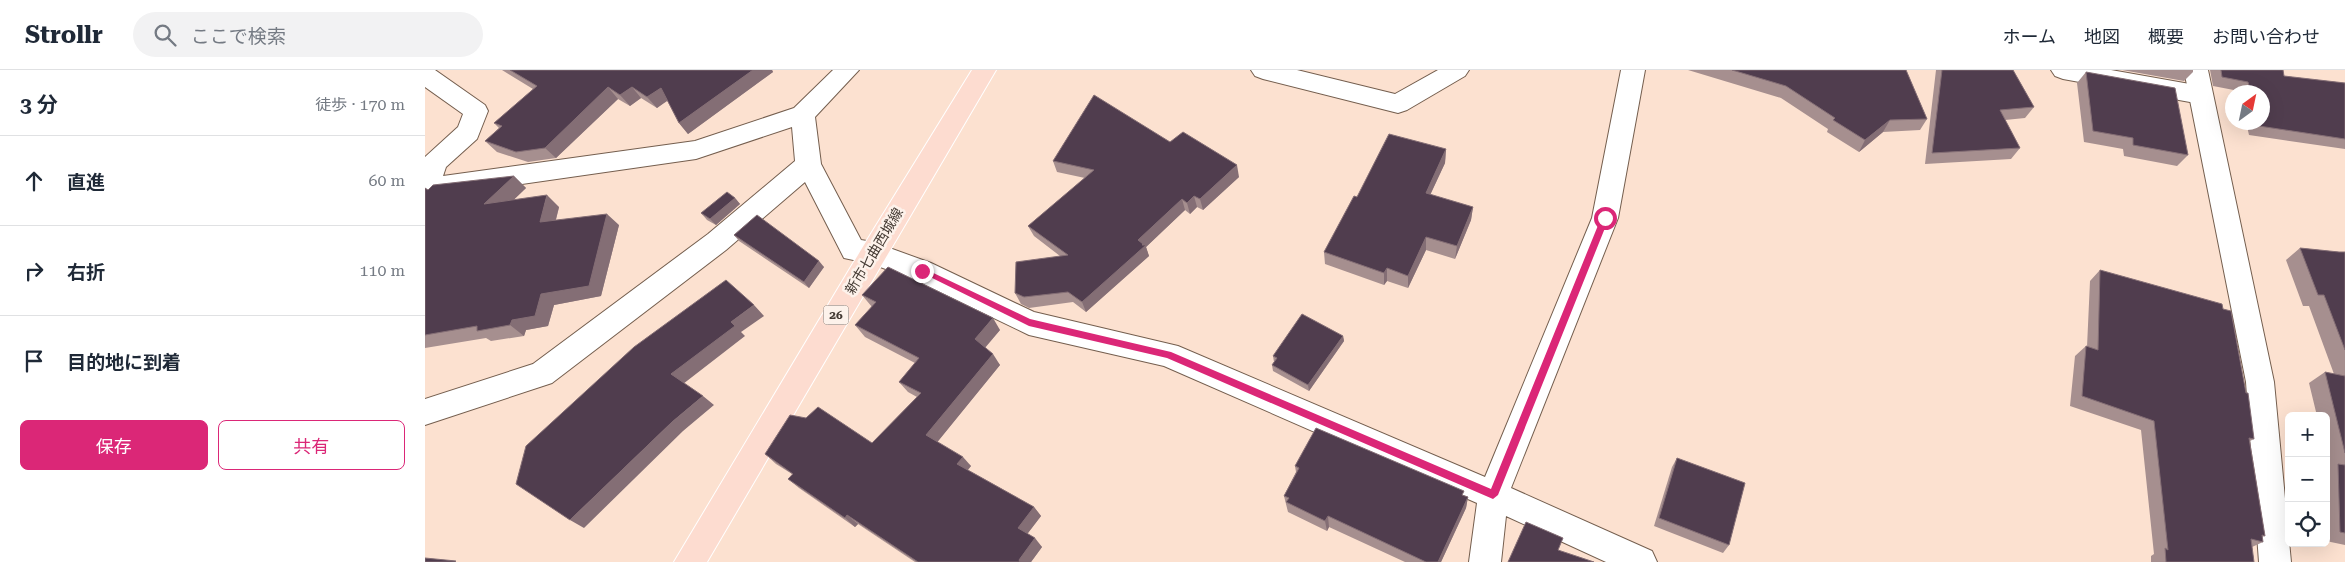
<!DOCTYPE html>
<html lang="ja">
<meta charset="utf-8">
<style>
:root{--surface:#fff;--page:#f2f2f3;--text:#1f2937;--muted:#747a83;--line:#e0e1e3;--accent:#db2777}
body{margin:0;font-family:"Roboto Serif","Noto Sans JP",serif;background:var(--page);color:var(--text)}
.controls{position:absolute;right:15px;bottom:15px;display:grid;overflow:hidden;border-radius:8px;box-shadow:0 5px 20px #0002}
.controls button{width:45px;height:45px;display:grid;place-items:center;padding:0;border:0;border-bottom:1px solid var(--line);background:var(--surface);color:var(--text);font:25px sans-serif}
.compass{position:absolute;left:1800px;top:15px;width:45px;height:45px;border-radius:50%;background:var(--surface);box-shadow:0 5px 20px #0002;rotate:33deg}
.stop{position:absolute;width:15px;height:15px;margin:-11px;border:4px solid #db2777;border-radius:50%;background:#fff}
.stop.end{background:#db2777;border-color:#fff;box-shadow:0 1px 5px #0008}
.list{margin:0;padding:0;list-style:none}
h2{display:flex;justify-content:space-between;align-items:center;height:65px;margin:0;padding:0 20px;font-size:21px}
h2 small{font-size:16px;font-weight:400;color:var(--muted)}
.list li{display:grid;grid-template-columns:32px 1fr auto;gap:15px;align-items:center;box-sizing:border-box;height:90px;padding:0 20px;border-top:1px solid var(--line)}
.list b{display:block;font-size:19px;white-space:nowrap}
.list em{font-size:16px;font-style:normal;color:var(--muted)}
.actions{display:flex;gap:10px;padding:15px 20px}
.actions a{flex:1;padding:11px 0;border:1px solid var(--accent);border-radius:8px;text-align:center;font-size:18px;color:var(--accent)}
.actions .main{background:var(--accent);color:#fff}
.icon{flex:none;width:28px;height:28px;fill:none;stroke:currentColor;stroke-width:2;stroke-linecap:round;stroke-linejoin:round}
.map{position:relative;flex:none;width:1920px;height:492px;overflow:hidden}
header{display:flex;align-items:center;gap:30px;box-sizing:border-box;height:70px;padding:0 25px;background:var(--surface);border-bottom:1px solid var(--line)}
header strong{font-size:24px}
nav{display:flex;gap:28px;margin-inline-start:auto;font-size:18px}
.search{width:350px;height:45px;background:var(--page);display:flex;align-items:center;gap:12px;box-sizing:border-box;padding:0 18px;border-radius:28px;color:var(--muted);font-size:19px}
main{display:flex}
aside{flex:1;background:var(--surface)}
.map>svg:first-child{display:block}
.lines{fill:none;stroke-linecap:round;stroke-linejoin:round}
.minor-casing{stroke:#745e4e;stroke-width:2}
.tertiary-casing{stroke:#745e4e;stroke-width:2}
.primary-casing{stroke:#fff;stroke-width:2}
.minor{fill:#fff;fill-rule:evenodd}
.tertiary{fill:#fff;fill-rule:evenodd}
.primary{fill:#fddcd0;fill-rule:evenodd}
.wall{fill:#a68f8f}
.shaded-wall{fill:#846e75}
.building{fill:#503d4e;stroke:#846e75}
.route{fill:#db2777}
.labels{text-anchor:middle;stroke-width:5;stroke-linejoin:round;paint-order:stroke}
.shield{fill:#fdf2eb;stroke:#7c716a;stroke-width:1}
.shield-label{font-size:12px;font-weight:bold;fill:#443a33}
.street-label{font-size:14px;fill:#443a33;stroke:#fdf2eb}
</style>
<header>
<strong>Strollr</strong>
<div class="search"><svg class="icon" aria-label="search" viewBox="0 0 24 24"><circle cx="10" cy="10" r="6"/><path d="M15 15l6 6"/></svg>ここで検索</div>
<nav><a>ホーム</a><a>地図</a><a>概要</a><a>お問い合わせ</a></nav>
</header>
<main>
<aside>
<h2>3 分<small>徒歩 · 170 m</small></h2>
<ul class="list">
<li><svg class="icon" aria-label="ahead" viewBox="0 0 24 24"><path d="M12 20V5M6 11l6-6 6 6"/></svg><div><b>直進</b></div><em>60 m</em></li>
<li><svg class="icon" aria-label="right" viewBox="0 0 24 24"><path d="M7 20v-9h11M14 6l5 5-5 5"/></svg><div><b>右折</b></div><em>110 m</em></li>
<li><svg class="icon" aria-label="arrive" viewBox="0 0 24 24"><path d="M6 21V4h12l-3 4 3 4H6"/></svg><div><b>目的地に到着</b></div></li>
</ul>
<div class="actions"><a class="main">保存</a><a>共有</a></div>
</aside>
<div class="map">
<svg width="1920" height="492" viewBox="0 0 1920 492">
<rect width="100%" height="100%" fill="#fce1d0"/>
<g class="lines">
<defs>
<g id="minor">
<path d="M0 0H10L60 35 63 41 52 69 21 97 18 106 270 71 369 38 408 0H434L390 47 396 94 436 170 448 172 506 193 609 242 753 276 1060 407 1167 148 1196 0H1220L1193 148 1086 418 1227 481 1232 492H1181L1081 446 1076 492H1044L1052 433 739 296 604 265 488 209 447 194 419 188 380 112 301 180 127 313 0 355V329L108 294 283 164 370 91 367 57 271 89 0 128V87L33 57 38 44 0 17Z"/>
<path d="M826 0H872L970 24 1013 0H1044L1040 6 982 40 973 43 838 9 830 6Z"/>
<path d="M1626 0H1686L1776 16 1784 19 1788 25 1784 31 1776 34 1638 9 1630 6Z"/>
</g>
<path id="tertiary" d="M1759 0H1783L1849 312 1866 492H1834L1821 312Z"/>
<path id="primary" d="M547 0H571L282 492H249L439 175Z"/>
</defs>
<use href="#minor" class="minor-casing"/>
<use href="#tertiary" class="tertiary-casing"/>
<use href="#primary" class="primary-casing"/>
<use href="#minor" class="minor"/>
<use href="#tertiary" class="tertiary"/>
<use href="#primary" class="primary"/>
</g>
<g class="wall">
<path d="M77 0H347L348 2 263 64 254 53 242 30 232 38 216 28 205 36 193 29 131 88 103 92 72 82 60 71 74 58 69 53 108 19Z"/>
<path d="M1263 0H1481L1502 49 1495 60 1458 62 1434 82 1402 62 1403 59 1356 28Z"/>
<path d="M1511 0H1588L1609 37 1600 48 1580 50 1595 78 1586 89 1500 94Z"/>
<path d="M1697 0H1768V2L1759 11Z"/>
<path d="M1785 0H1858L1859 6 1920 13V79L1824 65 1821 52H1838V22H1815L1814 21 1788 16Z"/>
<path d="M1661 2 1763 85 1752 96 1699 86 1698 79 1659 72 1652 13Z"/>
<path d="M745 72 814 107 778 140 772 137 765 144 760 140 721 177 724 186 661 242 648 232 604 238 596 234 590 223 635 186 609 166 603 156 660 108 632 102 628 91Z"/>
<path d="M1021 79 1020 93 1005 125 1048 137 1046 150 1030 189 1001 180 983 218 962 211 959 215 900 194 899 182 932 127Z"/>
<path d="M89 106 101 118 88 130 134 137 131 150 194 155 176 226 129 235 123 256 101 260 99 266 66 271 61 268 0 278V118L3 120Z"/>
<path d="M310 128 315 134 291 155 282 150 276 143Z"/>
<path d="M309 165 399 197 384 218 314 171Z"/>
<path d="M1875 178 1914 182H1920V475L1901 471V400L1904 398 1901 385V346H1892L1884 313 1900 302 1909 304 1884 236H1878L1861 190Z"/>
<path d="M1675 200 1798 239 1829 369 1825 371 1840 466 1837 467 1838 472 1827 477 1829 492H1726V486L1729 484 1716 360 1645 336 1650 286 1661 276 1662 277 1665 211Z"/>
<path d="M437 225 575 260 560 278 575 295 512 372 546 396 543 400 609 437 616 446 602 464 617 477 606 492H490L433 454 430 457 374 418 363 409 367 404 351 394 340 384 447 373 492 327 483 322 474 312 490 293 440 267 430 255 447 237Z"/>
<path d="M918 266 919 271 884 321 848 301 847 295 849 292 848 286Z"/>
<path d="M1252 388 1304 475 1298 483 1229 456 1247 397Z"/>
<path d="M870 396 1038 425 1043 427 1041 438 1016 492H980L904 457 902 461 863 442 859 426 871 402Z"/>
</g>
<g class="shaded-wall">
<path d="M328 0H347L348 2 263 64 254 53Z"/>
<path d="M183 17 193 29 131 88 120 78Z"/>
<path d="M207 17 216 28 205 36 195 25Z"/>
<path d="M236 18 245 29 232 38 222 27Z"/>
<path d="M1465 50 1458 62 1434 82 1440 70Z"/>
<path d="M1021 79 1020 93 1000 136 1001 123Z"/>
<path d="M812 95 814 107 778 140 775 129Z"/>
<path d="M89 106 101 118 72 146 59 134Z"/>
<path d="M122 125 134 137 127 164 115 152Z"/>
<path d="M769 126 772 137 765 144 762 133Z"/>
<path d="M310 128 315 134 291 155 285 149Z"/>
<path d="M757 129 760 140 721 177 724 186 661 242 657 232 713 170Z"/>
<path d="M1048 137 1046 150 1030 189 1032 176Z"/>
<path d="M182 144 194 155 176 226 129 235 123 256 101 260 99 266 85 255 87 250Z"/>
<path d="M1001 167V180L983 218V206Z"/>
<path d="M394 191 399 197 384 218 379 212Z"/>
<path d="M962 198V211L959 215V203Z"/>
<path d="M329 235 339 246 316 262 320 266 258 314 246 304 306 252Z"/>
<path d="M568 248 575 260 557 281 550 269Z"/>
<path d="M918 266 919 271 884 321 883 315Z"/>
<path d="M568 284 575 295 510 375 501 365Z"/>
<path d="M278 326 289 335 258 361 159 458 145 450 247 352Z"/>
<path d="M538 387 546 396 540 403 532 394Z"/>
<path d="M1043 427 1041 438 1016 492H1013Z"/>
<path d="M609 437 616 446 600 467 593 458Z"/>
<path d="M422 445 433 454 430 457 420 448Z"/>
<path d="M903 446 904 457 902 461 900 451Z"/>
<path d="M610 468 617 477 606 492H595L594 490Z"/>
</g>
<g class="building">
<path d="M85 0H328L254 53 236 18 222 27 207 17 195 25 183 17 120 78 91 82 60 71 77 56 69 53 112 16Z"/>
<path d="M1307 0H1481L1502 49 1465 50 1440 70 1408 50 1410 48 1361 16Z"/>
<path d="M1517 0H1588L1609 37 1575 40 1595 78 1507 83Z"/>
<path d="M1796 0H1858L1859 6 1920 13V69L1834 56 1833 52H1838V22H1826L1823 12 1797 7Z"/>
<path d="M1661 2 1750 18 1763 85 1708 75V68L1668 61Z"/>
<path d="M669 25 745 72 758 62 812 95 775 129 769 126 762 133 757 129 713 170 718 174 717 175H721L657 232 643 222 599 227 590 223 591 192 643 185 603 156 669 100 628 91Z"/>
<path d="M964 64 1021 79 1001 123 1048 137 1032 176 1001 167 983 206 962 198 959 203 899 182 929 126 932 127Z"/>
<path d="M89 106 59 134 122 125 115 152 182 144 164 216 116 224 110 246 87 250 85 255 52 261V256L0 265V118L3 120 8 115Z"/>
<path d="M302 122 310 128 285 149 276 143Z"/>
<path d="M332 145 394 191 379 212 309 165Z"/>
<path d="M1875 178 1914 182H1920V280L1899 225H1893Z"/>
<path d="M463 197 568 248 550 269 568 284 501 365 538 387 532 394 609 437 593 458 610 468 594 490 595 492H493L422 445 420 448 363 409 368 404 340 384 365 345 381 348 393 337 447 373 496 323 474 312 494 288 430 255 451 232 437 225Z"/>
<path d="M1675 200 1797 234 1798 239 1806 241 1821 323H1823L1829 369 1824 368 1840 466 1837 465 1838 472 1826 469 1829 492H1741L1740 478 1743 480 1729 351 1657 326 1661 276 1673 280Z"/>
<path d="M301 210 329 235 306 252 310 256 246 304 278 326 247 352 145 450 91 414 101 376 209 277Z"/>
<path d="M877 244 918 266 883 315 847 295 852 288 848 286Z"/>
<path d="M1900 302 1920 306V383Z"/>
<path d="M891 358 1039 421 1037 425 1043 427 1013 492H1001L903 446 900 451 861 432 864 428 859 426 874 398 870 396Z"/>
<path d="M1252 388 1320 413 1304 475 1234 448Z"/>
<path d="M1913 394 1920 395V463L1915 462Z"/>
<path d="M1101 452 1138 468 1133 480 1169 492H1083Z"/>
<path d="M0 488 31 491 30 492H0Z"/>
</g>
<path class="route" d="M1180 145 1184 148 1073 425 1068 429 742 288 604 256 493 201 497 198 500 199 605 249 746 282 1066 419 1176 148Z"/>
<g class="labels">
<rect class="shield" x="398.5" y="235.5" width="25" height="19" rx="4"/>
<g class="shield-label">
<text x="411" y="249">26</text>
</g>
<g class="street-label">
<text transform="translate(449 181) rotate(-59)" y="5">新市七曲西城線</text>
</g>
</g>
</svg>
<div class="controls">
<button>+</button>
<button>−</button>
<button><svg class="icon" aria-label="locate" viewBox="0 0 24 24"><circle cx="12" cy="12" r="6"/><path d="M12 2v4M12 18v4M2 12h4M18 12h4"/></svg></button>
</div>
<svg class="compass" viewBox="-18 -18 36 36"><path d="M0-13l5 13h-10z" fill="#e53935"/><path d="M0 13l5-13h-10z" fill="#747a83"/></svg>
<div class="stop" style="left:1180px;top:148px"></div>
<div class="stop end" style="left:497px;top:201px"></div>
</div>
</main>
